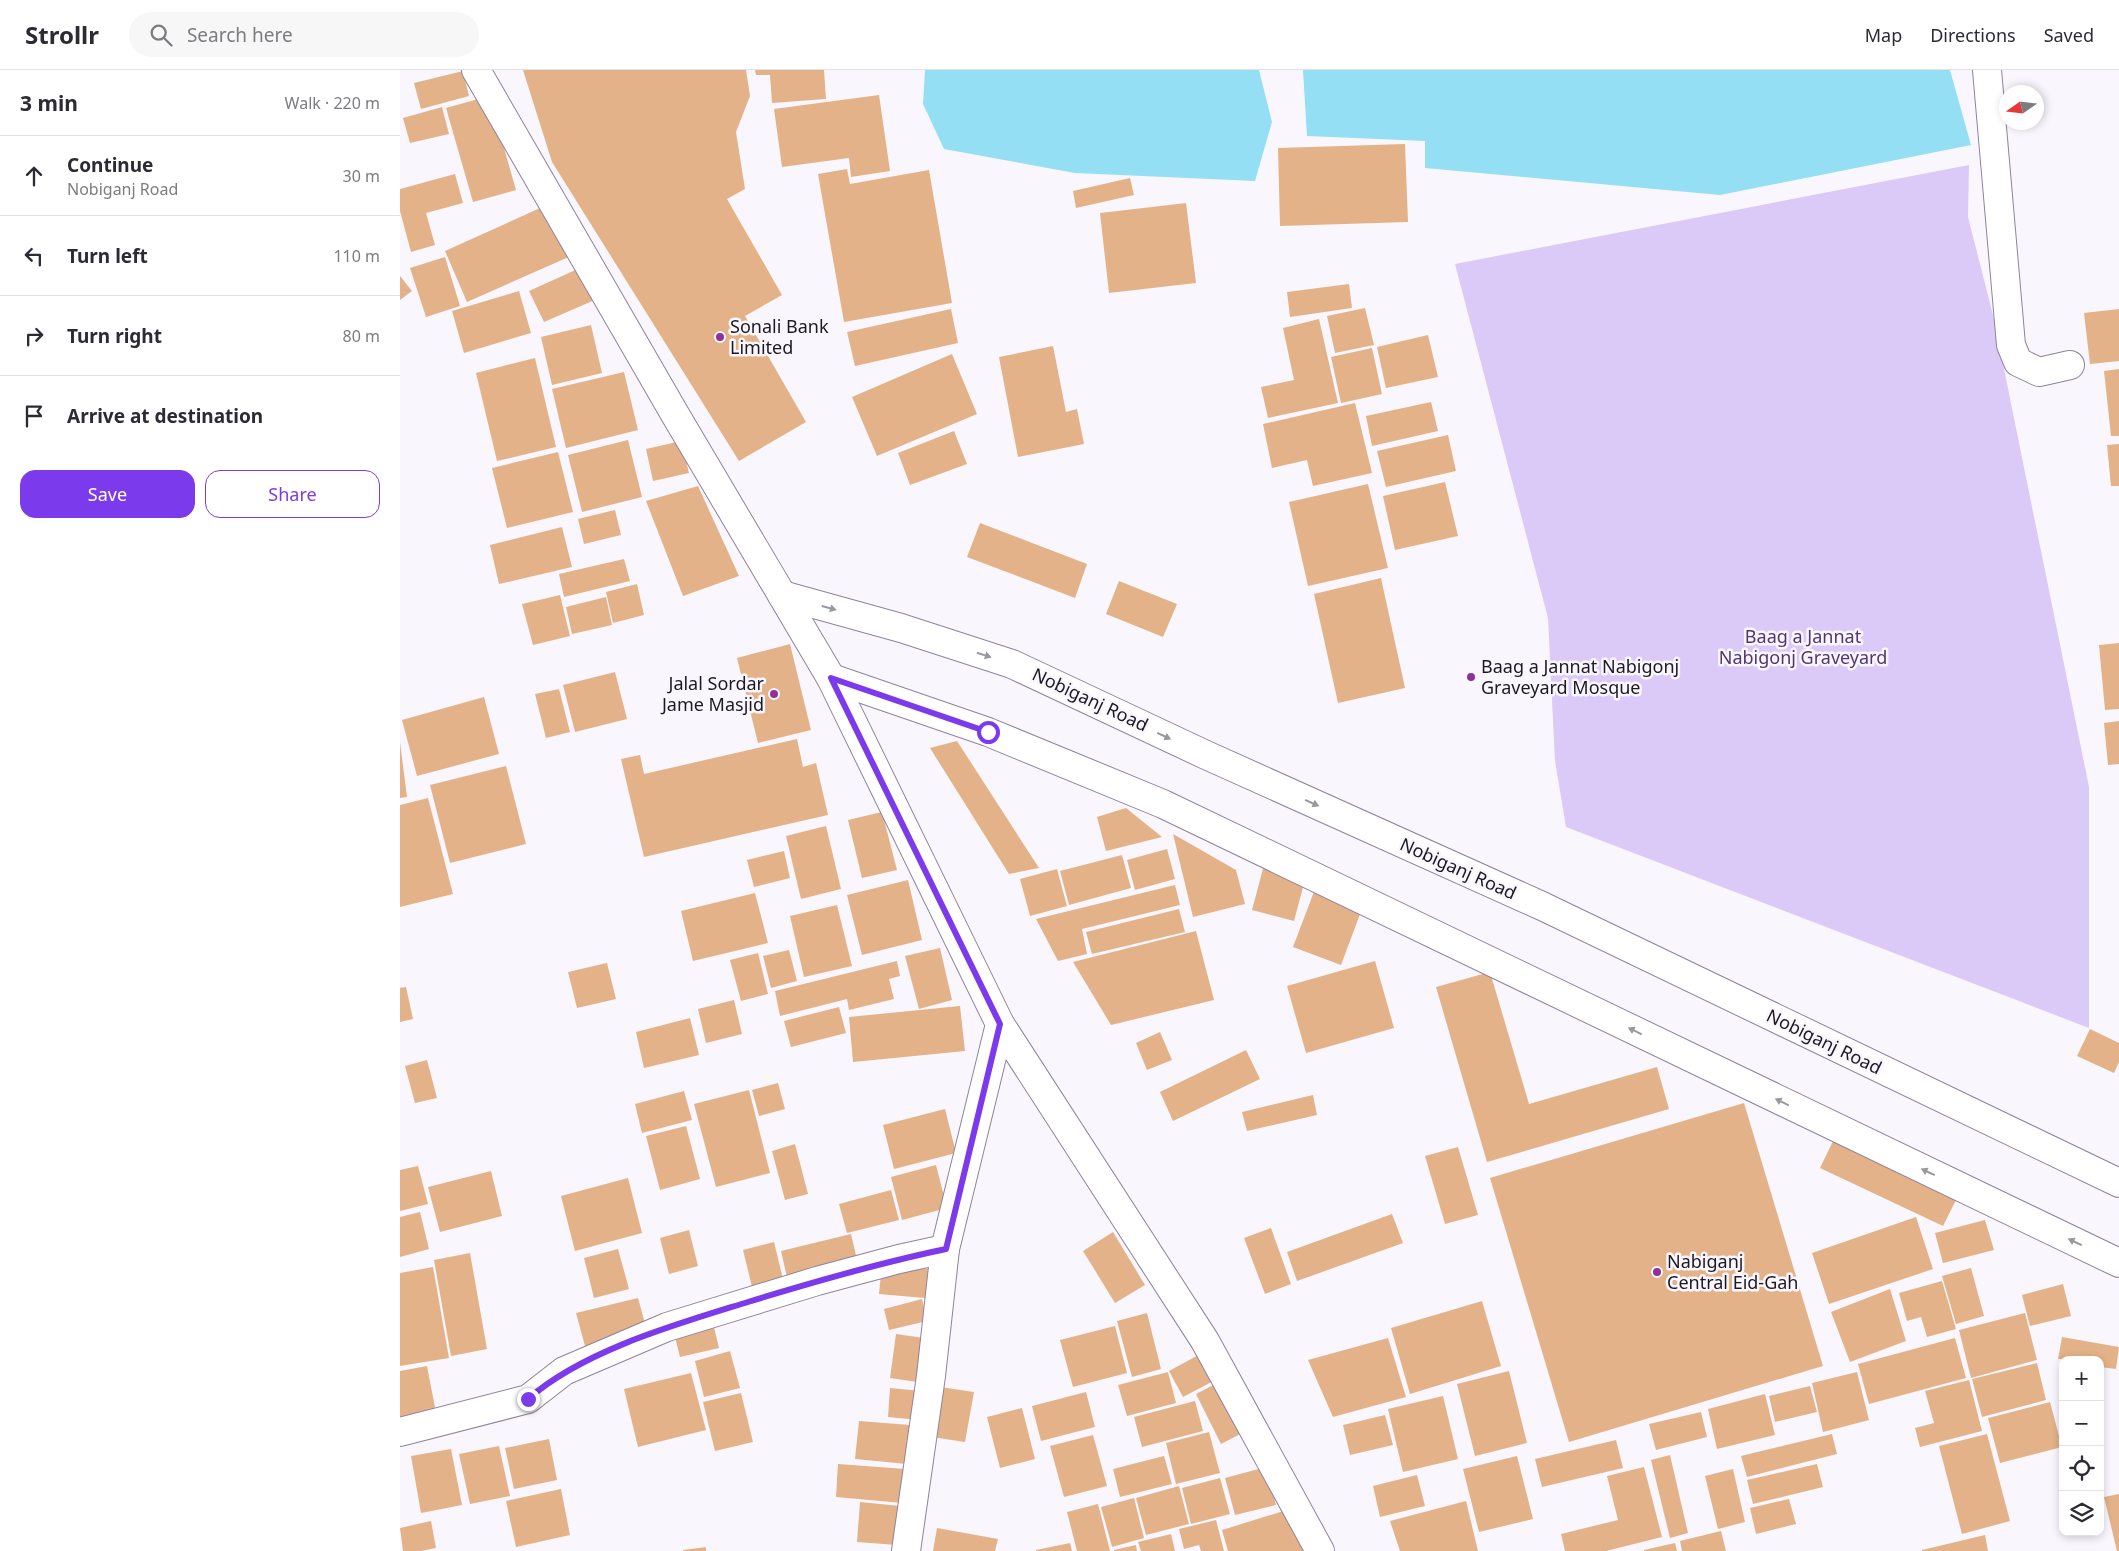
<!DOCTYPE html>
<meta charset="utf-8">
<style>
:root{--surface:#fff;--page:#f7f7f7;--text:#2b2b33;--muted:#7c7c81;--line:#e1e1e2;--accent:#7c3aed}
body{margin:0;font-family:"Noto Sans",sans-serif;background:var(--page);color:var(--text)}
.controls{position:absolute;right:15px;bottom:15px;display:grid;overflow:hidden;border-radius:10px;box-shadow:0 2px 8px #0003}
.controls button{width:45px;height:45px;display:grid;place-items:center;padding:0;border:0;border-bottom:1px solid var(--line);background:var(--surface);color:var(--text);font:25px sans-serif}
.compass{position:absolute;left:1599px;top:15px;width:45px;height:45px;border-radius:50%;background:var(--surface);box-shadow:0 2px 8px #0003;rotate:256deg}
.stop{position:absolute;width:15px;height:15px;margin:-11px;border:4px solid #7c3aed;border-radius:50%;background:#fff}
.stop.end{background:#7c3aed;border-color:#fff;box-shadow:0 1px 5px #0008}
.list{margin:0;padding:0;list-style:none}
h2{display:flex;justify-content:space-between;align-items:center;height:65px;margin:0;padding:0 20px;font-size:21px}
h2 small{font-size:16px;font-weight:400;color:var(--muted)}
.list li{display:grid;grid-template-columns:32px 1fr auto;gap:15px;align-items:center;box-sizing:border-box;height:80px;padding:0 20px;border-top:1px solid var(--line)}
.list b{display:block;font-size:19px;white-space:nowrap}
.list p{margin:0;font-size:16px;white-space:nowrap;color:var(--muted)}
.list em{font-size:16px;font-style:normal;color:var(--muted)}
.actions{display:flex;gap:10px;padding:15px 20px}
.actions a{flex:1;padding:11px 0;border:1px solid var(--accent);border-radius:15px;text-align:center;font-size:18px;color:var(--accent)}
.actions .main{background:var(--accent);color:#fff}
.icon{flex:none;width:28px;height:28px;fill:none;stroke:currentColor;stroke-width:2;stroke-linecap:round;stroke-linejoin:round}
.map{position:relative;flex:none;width:1719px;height:1481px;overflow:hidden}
header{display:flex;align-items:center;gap:30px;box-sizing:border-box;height:70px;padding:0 25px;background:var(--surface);border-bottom:1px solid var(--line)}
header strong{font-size:24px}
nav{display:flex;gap:28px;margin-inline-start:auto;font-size:18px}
.search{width:350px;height:45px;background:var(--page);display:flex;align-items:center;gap:12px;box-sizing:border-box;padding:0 18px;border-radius:28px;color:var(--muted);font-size:19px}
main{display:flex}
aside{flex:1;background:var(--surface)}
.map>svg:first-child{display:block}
.green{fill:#dbc9f7}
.water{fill:#94dff4}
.building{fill:#e3b288}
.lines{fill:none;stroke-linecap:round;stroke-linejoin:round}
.street-casing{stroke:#8e839e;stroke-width:30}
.secondary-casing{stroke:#8e839e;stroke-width:30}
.street{stroke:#fff;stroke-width:28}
.secondary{stroke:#fff;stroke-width:28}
.oneway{fill:#99989c}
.route{stroke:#7c3aed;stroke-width:6}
.poi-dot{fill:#913099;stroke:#f9f7fd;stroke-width:2}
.labels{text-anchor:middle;stroke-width:5;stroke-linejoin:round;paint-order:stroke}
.poi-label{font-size:18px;fill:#1d1924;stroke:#f9f7fd;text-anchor:start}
.park-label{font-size:18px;fill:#533576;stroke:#f9f7fd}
.street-label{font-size:18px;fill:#1d1924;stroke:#f9f7fd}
</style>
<header>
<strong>Strollr</strong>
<div class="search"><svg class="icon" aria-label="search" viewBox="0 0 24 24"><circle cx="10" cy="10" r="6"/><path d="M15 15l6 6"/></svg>Search here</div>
<nav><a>Map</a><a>Directions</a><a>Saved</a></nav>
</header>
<main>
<aside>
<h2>3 min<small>Walk · 220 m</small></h2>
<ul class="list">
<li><svg class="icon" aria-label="ahead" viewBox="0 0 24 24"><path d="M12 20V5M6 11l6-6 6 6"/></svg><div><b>Continue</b><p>Nobiganj Road</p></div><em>30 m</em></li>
<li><svg class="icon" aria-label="left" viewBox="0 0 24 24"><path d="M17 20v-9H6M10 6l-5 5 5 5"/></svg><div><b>Turn left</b></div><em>110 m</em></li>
<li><svg class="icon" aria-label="right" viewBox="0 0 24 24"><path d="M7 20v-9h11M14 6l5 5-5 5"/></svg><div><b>Turn right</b></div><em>80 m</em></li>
<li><svg class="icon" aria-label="arrive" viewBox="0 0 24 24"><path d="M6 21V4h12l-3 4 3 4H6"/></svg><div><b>Arrive at destination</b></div></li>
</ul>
<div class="actions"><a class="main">Save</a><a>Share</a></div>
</aside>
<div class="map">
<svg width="1719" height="1481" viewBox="0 0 1719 1481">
<rect width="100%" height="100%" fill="#f9f7fd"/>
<path class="green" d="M1569 95 1568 147 1593 245 1689 717V958L1166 757 1155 691 1148 548 1055 194Z"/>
<g class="water">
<path d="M525 0H859L872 52 855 111 675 103 544 79 523 34Z"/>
<path d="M903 0H1550L1571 75 1320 125 1025 98V71L907 66Z"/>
</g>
<g class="building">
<path d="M123 0H346L350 26 336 62 345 119 327 129 382 225 345 246 406 352 339 391 152 92Z"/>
<path d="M355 0H424L426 29 372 33 370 5H356Z"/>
<path d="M63 1 69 26 21 39 14 13Z"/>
<path d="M479 25 490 101 451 107 449 88 382 97 374 39Z"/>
<path d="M89 26 116 120 73 132 46 38Z"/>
<path d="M42 37 49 64 10 73 3 48Z"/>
<path d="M1005 74 1008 152 880 156 878 78Z"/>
<path d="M447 99 450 114 529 100 552 233 444 252 418 104Z"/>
<path d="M55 104 63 133 26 143 35 175 11 182 0 141V119Z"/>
<path d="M730 108 734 125 676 138 673 121Z"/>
<path d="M786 133 796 213 709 223 700 143Z"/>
<path d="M149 134 171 186 67 232 45 181Z"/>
<path d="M45 187 60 236 26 247 10 198Z"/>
<path d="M182 197 197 229 144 252 129 221Z"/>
<path d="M0 206 12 221 0 230Z"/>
<path d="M949 214 952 238 890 247 887 222Z"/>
<path d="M119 221 131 263 64 283 52 241Z"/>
<path d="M965 238 974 275 935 283 927 246Z"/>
<path d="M551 239 558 273 455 296 447 262Z"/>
<path d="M1719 239V291L1690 294 1684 243Z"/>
<path d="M919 249 938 333 868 348 861 317 894 310 883 258Z"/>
<path d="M191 255 202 303 152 315 141 267Z"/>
<path d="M1028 265 1038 307 986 318 977 277Z"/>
<path d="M653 276 666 342 677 339 684 374 618 387 599 287Z"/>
<path d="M972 278 982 324 941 333 931 287Z"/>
<path d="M552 284 577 344 477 386 452 327Z"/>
<path d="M135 288 156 377 97 391 76 303Z"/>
<path d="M1719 299V366H1711L1704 301Z"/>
<path d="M224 302 238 360 166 378 152 319Z"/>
<path d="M1031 332 1038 361 972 376 966 346Z"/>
<path d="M955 333 972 403 913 416 907 390 872 398 863 354Z"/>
<path d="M554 361 567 394 510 415 498 383Z"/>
<path d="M1048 365 1056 401 986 417 977 381Z"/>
<path d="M228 370 242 427 182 442 168 385Z"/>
<path d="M281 371 289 403 253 411 246 379Z"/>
<path d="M1719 374V416H1711L1707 375Z"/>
<path d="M158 382 173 442 107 458 92 398Z"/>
<path d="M1045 412 1058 466 995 480 983 426Z"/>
<path d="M968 414 988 498 908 516 889 432Z"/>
<path d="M298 416 339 506 283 526 246 431Z"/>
<path d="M215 440 221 465 184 474 178 449Z"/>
<path d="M580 453 687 494 675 528 567 487Z"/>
<path d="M162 457 172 497 99 514 90 475Z"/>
<path d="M224 489 230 511 164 527 159 504Z"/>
<path d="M981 508 1005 618 938 633 914 524Z"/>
<path d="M719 511 777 534 763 567 706 544Z"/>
<path d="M237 514 244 545 213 553 206 522Z"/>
<path d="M160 525 170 566 133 575 122 534Z"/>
<path d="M206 527 212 555 172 564 166 537Z"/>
<path d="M1719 573V639L1705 640 1699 575Z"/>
<path d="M390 574 411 660 358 673 337 588Z"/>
<path d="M215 602 227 649 175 662 163 615Z"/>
<path d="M159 619 170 662 146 668 135 624Z"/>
<path d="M84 627 99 684 17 706 2 650Z"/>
<path d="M1719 651V694L1708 695 1704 653Z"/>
<path d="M397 669 403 697 416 693 428 745 244 787 221 689 240 685 244 704Z"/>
<path d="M557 671 639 798 609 804 530 678Z"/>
<path d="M0 672 7 727 0 728Z"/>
<path d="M106 696 126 774 50 793 30 715Z"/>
<path d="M28 728 53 824 0 837V735Z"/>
<path d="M726 738 762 767 706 781 697 747Z"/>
<path d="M482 742 497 800 462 808 448 750Z"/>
<path d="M426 756 441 819 401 829 386 766Z"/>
<path d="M773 764 836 800 845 834 793 847Z"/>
<path d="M767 779 775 809 735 820 727 790Z"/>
<path d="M384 781 390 808 354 817 347 790Z"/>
<path d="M722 785 731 818 669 835 660 801Z"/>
<path d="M864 795 906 806 894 851 852 840Z"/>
<path d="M657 799 667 836 630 846 620 809Z"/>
<path d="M508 810 522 870 462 885 447 825Z"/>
<path d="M775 815 780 835 682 859 687 884 658 891 636 849Z"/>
<path d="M915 819 963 836 941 895 893 877Z"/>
<path d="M355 823 368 873 293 891 281 841Z"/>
<path d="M437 835 452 896 404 907 390 846Z"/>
<path d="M779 839 785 862 692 884 686 862Z"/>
<path d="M796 861 814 930 711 955 673 892Z"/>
<path d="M540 878 552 930 519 939 505 886Z"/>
<path d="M389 880 397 911 371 918 363 886Z"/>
<path d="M358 883 368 924 341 931 330 890Z"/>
<path d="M497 891 500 906 489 909 494 929 449 940 447 929 380 946 375 921Z"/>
<path d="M975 891 994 958 906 983 887 916Z"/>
<path d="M207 893 216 929 177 938 168 902Z"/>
<path d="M1090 902 1129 1034 1257 997 1269 1039 1087 1092 1036 917Z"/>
<path d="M6 917 13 949 0 952V918Z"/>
<path d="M334 930 342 964 306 973 298 939Z"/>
<path d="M560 936 565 981 453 992 449 947Z"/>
<path d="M439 937 446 963 391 977 384 951Z"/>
<path d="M290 948 299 985 244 998 236 962Z"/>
<path d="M1690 959 1719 973V992L1714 1003 1677 986Z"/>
<path d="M760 962 772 990 747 1000 736 973Z"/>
<path d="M846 980 860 1009 773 1051 760 1022Z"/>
<path d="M27 990 37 1028 15 1033 5 996Z"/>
<path d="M378 1013 385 1039 359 1046 352 1020Z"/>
<path d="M349 1020 370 1103 316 1117 294 1034Z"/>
<path d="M284 1021 292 1050 242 1063 235 1034Z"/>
<path d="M913 1025 917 1045 847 1061 842 1042Z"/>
<path d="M1344 1033 1423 1296 1169 1372 1090 1108Z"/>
<path d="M545 1039 556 1083 494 1099 483 1055Z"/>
<path d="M286 1056 300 1109 260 1120 246 1066Z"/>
<path d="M1436 1065 1559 1124 1543 1156 1420 1098Z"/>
<path d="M395 1074 408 1124 385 1130 372 1081Z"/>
<path d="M1058 1077 1078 1145 1045 1154 1025 1086Z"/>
<path d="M536 1095 547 1138 502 1150 491 1107Z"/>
<path d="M18 1096 28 1134 0 1141V1100Z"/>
<path d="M91 1101 102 1146 40 1162 28 1117Z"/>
<path d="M228 1108 242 1163 175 1181 161 1126Z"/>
<path d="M491 1120 499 1150 447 1163 439 1134Z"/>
<path d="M20 1142 29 1179 0 1187V1147Z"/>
<path d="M992 1144 1003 1173 897 1211 887 1182Z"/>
<path d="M1516 1147 1533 1199 1429 1234 1412 1183Z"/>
<path d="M1585 1150 1594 1180 1543 1193 1535 1163Z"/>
<path d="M871 1158 891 1214 865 1224 844 1168Z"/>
<path d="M289 1160 298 1196 269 1204 260 1168Z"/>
<path d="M713 1162 745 1215 715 1233 683 1181Z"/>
<path d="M451 1164 459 1198 389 1216 381 1181Z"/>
<path d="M374 1172 385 1217 354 1225 343 1180Z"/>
<path d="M218 1179 229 1219 194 1228 184 1188Z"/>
<path d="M70 1183 87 1279 51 1286 34 1190Z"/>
<path d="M482 1194 528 1199 525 1228 479 1224Z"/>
<path d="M33 1197 49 1288 0 1296V1203Z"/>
<path d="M1571 1198 1584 1246 1556 1254 1542 1206Z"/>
<path d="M1542 1211 1556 1259 1527 1267 1521 1247 1507 1251 1499 1223Z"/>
<path d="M1663 1214 1671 1246 1630 1256 1622 1225Z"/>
<path d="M1490 1219 1506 1271 1450 1292 1431 1242Z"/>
<path d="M238 1228 247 1261 185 1276 176 1243Z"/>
<path d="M522 1229 527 1251 489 1260 484 1239Z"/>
<path d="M1082 1231 1101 1296 1010 1324 991 1258Z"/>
<path d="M747 1243 761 1299 732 1307 717 1251Z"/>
<path d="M1625 1243 1637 1290 1571 1308 1559 1260Z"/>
<path d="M312 1249 319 1278 280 1287 273 1259Z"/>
<path d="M715 1256 727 1303 673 1317 660 1270Z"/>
<path d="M496 1264 531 1269 524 1313 490 1308Z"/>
<path d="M1662 1267 1719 1277 1716 1299 1700 1297V1290L1658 1289Z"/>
<path d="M988 1268 1006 1327 933 1347 908 1290Z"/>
<path d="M1555 1268 1566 1308 1469 1334 1458 1294Z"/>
<path d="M330 1281 340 1318 304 1327 295 1291Z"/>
<path d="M804 1282 819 1308 783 1327 769 1301Z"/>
<path d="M1637 1293 1646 1330 1582 1347 1572 1309Z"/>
<path d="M27 1296 37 1348 0 1355V1301Z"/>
<path d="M1109 1301 1127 1373 1075 1386 1057 1314Z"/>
<path d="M768 1302 776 1333 727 1346 718 1315Z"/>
<path d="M1457 1302 1469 1350 1423 1362 1412 1313Z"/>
<path d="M291 1303 306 1360 238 1377 224 1319Z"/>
<path d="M1569 1310 1582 1361 1520 1377 1515 1358 1534 1353 1525 1321Z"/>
<path d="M821 1311 846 1361 821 1374 796 1324Z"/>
<path d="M1410 1316 1417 1342 1375 1352 1369 1326Z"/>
<path d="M540 1317 574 1322 565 1372 532 1367Z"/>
<path d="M490 1318 521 1321 519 1350 488 1347Z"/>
<path d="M686 1322 695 1357 641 1371 632 1336Z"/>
<path d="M341 1323 353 1372 315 1381 303 1332Z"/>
<path d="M1365 1324 1375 1365 1317 1379 1308 1339Z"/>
<path d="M1043 1326 1058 1389 1003 1402 988 1339Z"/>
<path d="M795 1331 803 1361 742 1377 734 1347Z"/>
<path d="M1650 1332 1662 1377 1600 1393 1588 1348Z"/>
<path d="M622 1338 635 1389 600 1398 587 1347Z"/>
<path d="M1301 1342 1307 1367 1256 1380 1249 1354Z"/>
<path d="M985 1345 993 1375 950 1385 943 1355Z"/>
<path d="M459 1351 510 1355 507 1394 455 1389Z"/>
<path d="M809 1362 820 1403 776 1414 766 1373Z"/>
<path d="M1432 1364 1437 1384 1347 1407 1341 1386Z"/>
<path d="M1587 1364 1610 1451 1562 1464 1539 1376Z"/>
<path d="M693 1365 707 1416 664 1427 650 1376Z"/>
<path d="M149 1369 157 1410 114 1419 105 1378Z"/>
<path d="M1216 1370 1223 1398 1142 1417 1135 1389Z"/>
<path d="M99 1376 110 1426 70 1434 59 1384Z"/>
<path d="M51 1379 62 1435 21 1443 11 1386Z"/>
<path d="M1270 1385 1288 1463 1270 1468 1251 1390Z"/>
<path d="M764 1386 772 1414 720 1427 713 1399Z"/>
<path d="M1117 1386 1133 1449 1079 1462 1063 1399Z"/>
<path d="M438 1394 505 1399 502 1433 436 1427Z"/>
<path d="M1417 1394 1423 1417 1353 1434 1347 1410Z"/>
<path d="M866 1397 876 1435 835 1445 825 1408Z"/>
<path d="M1244 1397 1262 1467 1206 1481H1165L1161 1464 1218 1450 1207 1406Z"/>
<path d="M1333 1399 1345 1452 1318 1459 1305 1406Z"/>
<path d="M1017 1405 1025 1436 980 1447 973 1416Z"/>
<path d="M820 1408 830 1444 791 1454 782 1418Z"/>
<path d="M779 1416 789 1454 746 1465 736 1428Z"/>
<path d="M161 1419 170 1465 116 1477 106 1431Z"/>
<path d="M1719 1424V1481H1717L1704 1427Z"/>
<path d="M734 1428 744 1468 712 1477 701 1437Z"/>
<path d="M1389 1429 1396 1454 1356 1464 1350 1438Z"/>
<path d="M1066 1431 1078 1481H1000L990 1451Z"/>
<path d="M460 1432 500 1436 497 1475 457 1472Z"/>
<path d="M698 1434 710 1481H677L667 1442Z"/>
<path d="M890 1439 903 1481H828L822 1460Z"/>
<path d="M816 1450 824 1481H801L799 1475 784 1479 779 1459Z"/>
<path d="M31 1451 36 1478 21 1481H3L0 1458Z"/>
<path d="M537 1458 598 1469 595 1481H533Z"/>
<path d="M1321 1461 1326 1481H1282L1280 1471Z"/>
<path d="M771 1464 775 1481H741L738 1472Z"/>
<path d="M1585 1465 1588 1481H1522V1480Z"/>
<path d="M670 1473 672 1481H636V1480Z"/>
<path d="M1275 1473 1277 1481H1244V1480Z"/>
<path d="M736 1475 737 1481H714V1480Z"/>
<path d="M306 1477V1481H283V1480Z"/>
</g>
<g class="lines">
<defs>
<g id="street">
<path d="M1587 0 1611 275 1618 292 1639 302 1670 295"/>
<path d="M0 1362 128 1329 164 1301 267 1257 417 1211 499 1189 545 1179"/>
<path d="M506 1481 531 1306 545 1179 600 954"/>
</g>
<g id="secondary">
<path d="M76 0 276 346 431 608 600 954 805 1271 920 1481"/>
<path d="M382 525 501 558 612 594 806 685 1142 836 1719 1113"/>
<path d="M431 608 588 662 763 734 1719 1193"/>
</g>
</defs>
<use href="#street" class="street-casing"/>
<use href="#secondary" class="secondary-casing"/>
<use href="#street" class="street"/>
<use href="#secondary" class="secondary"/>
</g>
<defs><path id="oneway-solid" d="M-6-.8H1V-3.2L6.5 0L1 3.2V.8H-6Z" transform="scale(1.25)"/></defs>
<g class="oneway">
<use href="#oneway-solid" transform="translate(429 538) rotate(15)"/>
<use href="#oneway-solid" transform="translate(584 585) rotate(18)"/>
<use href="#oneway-solid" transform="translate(764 666) rotate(25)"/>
<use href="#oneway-solid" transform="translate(912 733) rotate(24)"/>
<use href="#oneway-solid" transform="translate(1235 961) rotate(-154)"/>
<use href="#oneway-solid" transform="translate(1382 1032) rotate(-154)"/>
<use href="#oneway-solid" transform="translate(1528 1102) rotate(-155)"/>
<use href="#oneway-solid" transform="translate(1675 1172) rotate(-155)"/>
</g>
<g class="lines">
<path class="route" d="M128 1329C184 1280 277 1254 348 1232 413 1212 479 1193 546 1179L600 954 431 608 588 662"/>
</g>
<g class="poi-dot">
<circle cx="320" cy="267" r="5"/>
<circle cx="1071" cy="607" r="5"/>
<circle cx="374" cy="624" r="5"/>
<circle cx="1257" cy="1202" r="5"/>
</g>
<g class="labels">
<g class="poi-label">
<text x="330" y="263">Sonali Bank<tspan x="330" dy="21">Limited</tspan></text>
<text x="1081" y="603">Baag a Jannat Nabigonj<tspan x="1081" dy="21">Graveyard Mosque</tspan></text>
<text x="364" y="620" text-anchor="end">Jalal Sordar<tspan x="364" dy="21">Jame Masjid</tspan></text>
<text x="1267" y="1198">Nabiganj<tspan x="1267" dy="21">Central Eid-Gah</tspan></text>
</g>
<g class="park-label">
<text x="1403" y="573">Baag a Jannat<tspan x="1403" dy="21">Nabigonj Graveyard</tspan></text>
</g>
<g class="street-label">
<text transform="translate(690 630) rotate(25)" y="6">Nobiganj Road</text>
<text transform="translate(1058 799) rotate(24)" y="6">Nobiganj Road</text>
<text transform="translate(1424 972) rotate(26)" y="6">Nobiganj Road</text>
</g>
</g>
</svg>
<div class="controls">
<button>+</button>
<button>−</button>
<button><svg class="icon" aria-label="locate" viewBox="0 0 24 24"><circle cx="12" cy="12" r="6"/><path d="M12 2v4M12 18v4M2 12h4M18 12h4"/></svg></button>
<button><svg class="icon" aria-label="layers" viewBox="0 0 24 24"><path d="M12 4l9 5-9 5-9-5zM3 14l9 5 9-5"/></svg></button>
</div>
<svg class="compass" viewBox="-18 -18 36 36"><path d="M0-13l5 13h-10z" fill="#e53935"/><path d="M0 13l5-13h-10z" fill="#7c7c81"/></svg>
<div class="stop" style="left:588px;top:662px"></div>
<div class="stop end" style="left:128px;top:1329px"></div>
</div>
</main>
